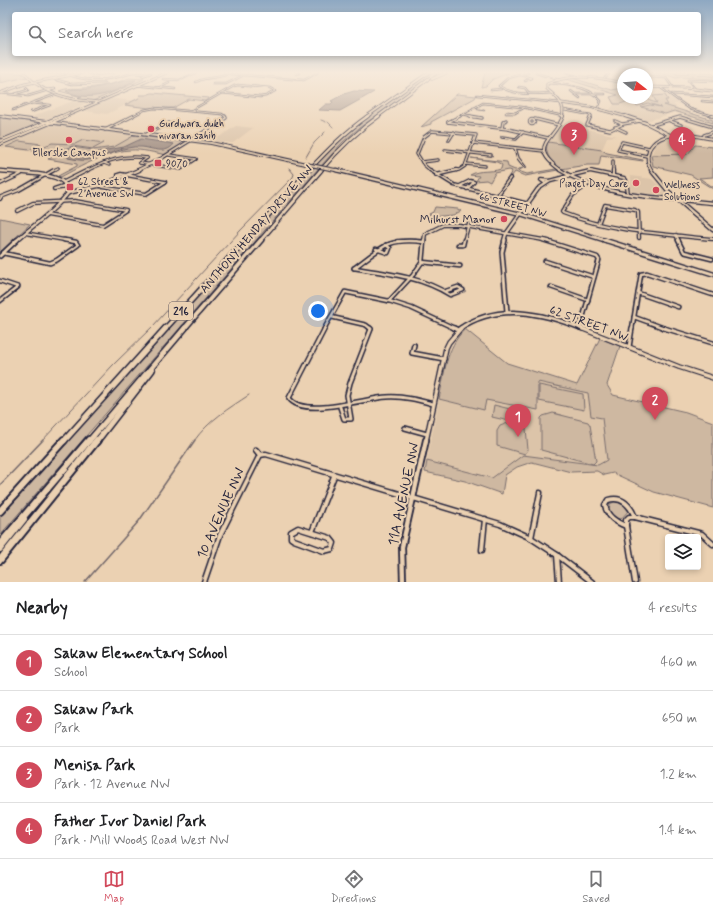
<!DOCTYPE html>
<meta charset="utf-8">
<style>
:root{--surface:#fff;--page:#f6f6f6;--text:#202124;--muted:#757577;--line:#e0e0e0;--accent:#d1495b}
body{margin:0;font-family:Mynerve,sans-serif;background:var(--page);color:var(--text)}
.controls{position:absolute;right:12px;bottom:12px;display:grid;overflow:hidden;border-radius:4px;box-shadow:0 2px 6px #0003}
.controls button{width:36px;height:36px;display:grid;place-items:center;padding:0;border:0;border-bottom:1px solid var(--line);background:var(--surface);color:var(--text);font:20px sans-serif}
.compass{position:absolute;left:617px;top:68px;width:36px;height:36px;border-radius:50%;background:var(--surface);box-shadow:0 2px 6px #0003;rotate:107deg}
.you{position:absolute;left:318px;top:311px;width:14px;height:14px;margin:-10px;border:3px solid #fff;border-radius:50%;background:#1a73e8;box-shadow:0 0 0 6px #1a73e833}
.badge{display:grid;place-items:center;width:26px;height:26px;border-radius:50%;background:var(--accent);color:#fff;font-size:13px;font-weight:700}
.pin{position:absolute;translate:-50% -33px;filter:drop-shadow(0 1px 2px #0008)}
.pin::after{content:'';position:absolute;top:21px;width:14px;height:12px;background:inherit;clip-path:polygon(0 0,100% 0,50% 100%)}
.list{margin:0;padding:0;list-style:none}
h2{display:flex;justify-content:space-between;align-items:center;height:52px;margin:0;padding:0 16px;font-size:17px}
h2 small{font-size:13px;font-weight:400;color:var(--muted)}
.list li{display:grid;grid-template-columns:26px 1fr auto;gap:12px;align-items:center;box-sizing:border-box;height:56px;padding:0 16px;border-top:1px solid var(--line)}
.list b{display:block;font-size:15px;white-space:nowrap}
.list p{margin:0;font-size:13px;white-space:nowrap;color:var(--muted)}
.list em{font-size:13px;font-style:normal;color:var(--muted)}
.icon{flex:none;width:22px;height:22px;fill:none;stroke:currentColor;stroke-width:2;stroke-linecap:round;stroke-linejoin:round}
.map{position:relative;flex:none;width:713px;height:582px;overflow:hidden}
.search{position:absolute;background:var(--surface);box-shadow:0 2px 6px #0003;left:12px;right:12px;top:12px;height:44px;display:flex;align-items:center;gap:10px;box-sizing:border-box;padding:0 14px;border-radius:4px;color:var(--muted);font-size:15px}
.sheet{height:276px;background:var(--surface)}
nav{display:flex;justify-content:space-around;align-items:center;box-sizing:border-box;height:56px;border-top:1px solid var(--line);background:var(--surface);font-size:11px;color:var(--muted)}
nav a{display:grid;justify-items:center;gap:2px}
nav .on{color:var(--accent)}
.map>svg:first-child{display:block}
.built{fill:#dcc4a9}
.green{fill:#ceb8a1;stroke:#786d6e}
.water{fill:#a79589;stroke:#72676a}
.lines{fill:none;stroke-linecap:round;stroke-linejoin:round}
.stream-far1{stroke:#72676a;stroke-width:1}
.stream{stroke:#72676a;stroke-width:1.5}
.minor-far5-casing{stroke:#22223b;stroke-width:2.5}
.minor-far4-casing{stroke:#22223b;stroke-width:3.5}
.minor-far3-casing{stroke:#22223b;stroke-width:4.5}
.minor-far2-casing{stroke:#22223b;stroke-width:5.5}
.minor-far1-casing{stroke:#22223b;stroke-width:6}
.minor-casing{stroke:#22223b;stroke-width:7}
.tertiary-far5-casing{stroke:#22223b;stroke-width:3}
.tertiary-far4-casing{stroke:#22223b;stroke-width:4}
.tertiary-far3-casing{stroke:#22223b;stroke-width:5}
.tertiary-far2-casing{stroke:#22223b;stroke-width:6}
.tertiary-far1-casing{stroke:#22223b;stroke-width:6}
.tertiary-casing{stroke:#22223b;stroke-width:8}
.secondary-far3-casing{stroke:#22223b;stroke-width:3}
.secondary-far2-casing{stroke:#22223b;stroke-width:4}
.secondary-far1-casing{stroke:#22223b;stroke-width:5}
.secondary-casing{stroke:#22223b;stroke-width:6}
.motorway-far5-casing{stroke:#22223b;stroke-width:3.5}
.motorway-far4-casing{stroke:#22223b;stroke-width:4.5}
.motorway-far3-casing{stroke:#22223b;stroke-width:5.5}
.motorway-far2-casing{stroke:#22223b;stroke-width:7}
.motorway-far1-casing{stroke:#22223b;stroke-width:8}
.motorway-casing{stroke:#22223b;stroke-width:10}
.minor-far5{stroke:#ebd1b2;stroke-width:1}
.minor-far4{stroke:#ebd1b2;stroke-width:1.5}
.minor-far3{stroke:#ebd1b2;stroke-width:2}
.minor-far2{stroke:#ebd1b2;stroke-width:2.5}
.minor-far1{stroke:#ebd1b2;stroke-width:3}
.minor{stroke:#ebd1b2;stroke-width:4}
.tertiary-far5{stroke:#ebd1b2;stroke-width:1.5}
.tertiary-far4{stroke:#ebd1b2;stroke-width:2}
.tertiary-far3{stroke:#ebd1b2;stroke-width:2.5}
.tertiary-far2{stroke:#ebd1b2;stroke-width:3}
.tertiary-far1{stroke:#ebd1b2;stroke-width:3.5}
.tertiary{stroke:#ebd1b2;stroke-width:4.5}
.secondary-far3{stroke:#ebd1b2;stroke-width:1.5}
.secondary-far2{stroke:#ebd1b2;stroke-width:2}
.secondary-far1{stroke:#ebd1b2;stroke-width:2.5}
.secondary{stroke:#ebd1b2;stroke-width:3}
.motorway-far5{stroke:#ebd1b2;stroke-width:2}
.motorway-far4{stroke:#ebd1b2;stroke-width:2.5}
.motorway-far3{stroke:#ebd1b2;stroke-width:3}
.motorway-far2{stroke:#ebd1b2;stroke-width:4}
.motorway-far1{stroke:#ebd1b2;stroke-width:5}
.motorway{stroke:#ebd1b2;stroke-width:6}
.secondary-bridge-casing{stroke:#22223b;stroke-width:4;stroke-linecap:butt}
.secondary-bridge{stroke:#ebd1b2;stroke-width:2}
.poi-dot{fill:#d1495b;stroke:#ebd1b2;stroke-width:1.5}
.labels{text-anchor:middle;stroke-width:4;stroke-linejoin:round;paint-order:stroke}
.far-poi-label{font-size:10px;fill:#22223b;stroke:#ebd1b2;text-anchor:start}
.far-street-label{font-size:10px;fill:#22223b;stroke:#ebd1b2}
.shield{fill:#ebd1b2;stroke:#5e565f;stroke-width:1}
.shield-label{font-size:11px;font-weight:bold;fill:#22223b}
.poi-label{font-size:12px;fill:#22223b;stroke:#ebd1b2;text-anchor:end}
.street-label{font-size:12px;fill:#22223b;stroke:#ebd1b2}
.near-street-label{font-size:14px;fill:#22223b;stroke:#ebd1b2}
</style>
<div class="map">
<svg width="713" height="582" viewBox="0 0 713 582">
<rect width="100%" height="100%" fill="#ebd1b2"/>
<filter id="ink" filterUnits="userSpaceOnUse"><feTurbulence type="fractalNoise" baseFrequency=".025" numOctaves="2"/><feDisplacementMap in="SourceGraphic" scale="8" xChannelSelector="R" yChannelSelector="G"/><feConvolveMatrix kernelMatrix="1 2 1 2 8 2 1 2 1" color-interpolation-filters="sRGB"/></filter>
<g filter="url(#ink)">
<g class="built">
<path d="M647 88 660 89 680 104H673L681 111 650 101 647 96 648 94Z"/>
<path d="M107 98 134 101 107 114 79 110Z"/>
<path d="M634 99 677 112 646 121 610 110 614 104H620Z"/>
<path d="M73 101 87 103 47 119 31 117Z"/>
<path d="M50 124 135 135 114 147 93 150 72 147 55 155 0 147Z"/>
<path d="M561 125 582 128 617 136 607 137 602 150 548 142Z"/>
<path d="M236 126 253 128 233 143 213 141Z"/>
<path d="M668 138 695 145 688 154 651 155 656 144 661 140Z"/>
<path d="M631 176 652 179 671 198 631 193Z"/>
<path d="M538 382 588 393 591 416 602 418 607 460 598 465 523 455 492 478 427 461 439 399 484 410 486 399 538 410Z"/>
</g>
<g class="green">
<path d="M0 73H20L25 75 27 77 0 83Z"/>
<path d="M429 73H435L359 128 343 142 321 166 316 165 341 138 370 115Z"/>
<path d="M485 73H509L493 79 486 86 481 87Z"/>
<path d="M630 73H671L713 76V79L681 77 676 78 667 75Z"/>
<path d="M129 78 144 79 93 101 77 99 82 97 59 91C69 87 74 89 84 88 99 87 115 84 129 78Z"/>
<path d="M572 78 612 90 623 88V98H647V96L650 101 657 103 653 96 665 95 668 100H665L668 105H664L713 120V123L674 111 665 114 641 107 650 105 661 107 648 103 638 106 626 102 620 104H614L610 97 618 95 566 79Z"/>
<path d="M152 93H153L209 98 205 101 189 99 173 108H149L125 105 139 98 140 95H146Z"/>
<path d="M457 94 476 96 475 98 431 122V124L421 127Z"/>
<path d="M3 117 39 123 0 140V118Z"/>
<path d="M135 135 185 142 167 155C155 153 142 149 130 150 109 151 79 167 61 177L58 176 77 166V164L48 159 72 147 93 150 114 147Z"/>
<path d="M83 140 104 143 93 149 72 146 53 154 32 151 52 143 75 144Z"/>
<path d="M19 141 41 144 29 150 6 147Z"/>
<path d="M548 142 602 150 607 153 643 160V161L601 155 599 165H587L561 169C552 162 543 154 548 142Z"/>
<path d="M695 145 713 147V177L699 178 713 187V189L691 175 653 166 651 155 688 154Z"/>
<path d="M471 158 507 162 508 167 515 170 523 168 518 171 527 174 556 169 558 170 525 176 515 172 512 176H509L512 171 509 170 495 173 490 182 486 180 476 181 479 176 470 175C481 169 489 173 501 169L502 165 497 162Z"/>
<path d="M314 167 319 168 0 535V517Z"/>
<path d="M435 207 458 209 461 211 453 215 430 217 429 214 433 212Z"/>
<path d="M0 218 30 224 0 252Z"/>
<path d="M465 329 507 363 577 385 600 338 620 346 607 385 613 395 686 412 713 422V508L654 492 613 473 604 475 597 471 571 472 532 462 517 467 505 475 502 494 465 481 425 472 427 461 492 478 523 455 598 465 607 460 602 418 591 416 588 393 538 382V410L486 400 484 410 439 399C445 373 445 349 465 329Z"/>
<path d="M539 385 583 394 584 410 539 401Z"/>
<path d="M494 405 526 413V425L492 417Z"/>
<path d="M553 413 588 422 590 425 596 461 593 464 541 450V418L543 416Z"/>
<path d="M508 423 525 427 526 428 528 450 525 454 497 446V431L500 426Z"/>
<path d="M616 501 626 506 629 510 621 519 615 518 609 511 610 504Z"/>
</g>
<g class="water">
<path d="M129 80H136C116 93 88 103 66 91 73 88 81 90 88 89 102 87 116 83 129 80Z"/>
<path d="M354 91 374 92 340 111 319 110 326 104H331L333 102 331 101 344 94Z"/>
<path d="M141 139 174 144C166 155 152 148 142 147 122 145 106 158 87 160 81 161 74 159 68 158V156L72 154H90L107 150 124 147Z"/>
</g>
<g class="lines">
<g class="stream-far1">
<path d="M321 120 326 122"/>
<path d="M328 122 333 127"/>
<path d="M306 157 314 143 325 132"/>
<path d="M42 441 113 365 153 326 240 231 293 177 294 174 289 168"/>
<path d="M194 441C209 420 228 409 249 395"/>
</g>
<g class="stream">
<path d="M0 485 43 440"/>
<path d="M85 582 139 521 195 440"/>
</g>
<defs>
<g id="minor-far5">
<path d="M49 73H61"/>
<path d="M64 73C87 83 108 81 132 73"/>
<path d="M89 73 95 75 113 73"/>
<path d="M131 73 147 74"/>
<path d="M528 73 508 78 499 86C514 96 535 94 552 93"/>
<path d="M536 73 559 80"/>
<path d="M566 73 579 77"/>
<path d="M231 74 304 80 317 73"/>
<path d="M297 74 299 73"/>
<path d="M521 75 532 78 525 81"/>
<path d="M142 76 151 73"/>
<path d="M647 77 666 78 673 88"/>
<path d="M604 78 609 74 606 73"/>
<path d="M53 79 72 84 105 83"/>
<path d="M163 79 180 80 195 73"/>
<path d="M647 79V82"/>
<path d="M688 80 713 81"/>
<path d="M688 80 695 89"/>
<path d="M196 82C210 75 216 80 230 73"/>
<path d="M550 83C569 86 588 85 601 101L598 108"/>
<path d="M213 84H226L242 76"/>
<path d="M134 85 175 89"/>
<path d="M161 87 169 83"/>
<path d="M519 87 525 88 529 93"/>
<path d="M661 88 690 109 713 116"/>
<path d="M45 90 55 89 48 91"/>
<path d="M491 90 501 89"/>
<path d="M571 91 580 98"/>
<path d="M0 93 28 96 45 91"/>
<path d="M15 94 28 90 26 88"/>
<path d="M575 94H596"/>
<path d="M596 94H605"/>
<path d="M672 94 713 97"/>
<path d="M477 95 561 103"/>
<path d="M702 101 713 102"/>
<path d="M32 103 49 105"/>
<path d="M473 108 484 110"/>
<path d="M13 110 54 95"/>
<path d="M192 110 234 86 238 85 270 88 275 91 266 96 260 97 222 93"/>
<path d="M564 110 591 115 590 117"/>
<path d="M31 112 50 105"/>
<path d="M508 112 515 113H506Z"/>
<path d="M515 113 525 107"/>
<path d="M463 114 475 117"/>
<path d="M131 117 144 110 154 108 222 114 226 117"/>
<path d="M458 117 483 103 522 107 563 116"/>
</g>
<g id="minor-far4">
<path d="M470 116 482 118"/>
<path d="M561 116H563"/>
<path d="M591 116 587 125 610 130 623 124 640 121"/>
<path d="M711 116H713"/>
<path d="M535 119 559 125"/>
<circle cx="532" cy="122" r="2.5"/>
<path d="M615 121 622 124"/>
<path d="M670 121 681 125"/>
<path d="M448 122 460 116"/>
<path d="M448 122 508 129 548 138"/>
<path d="M652 125 680 117 713 127"/>
<path d="M615 127 626 132"/>
<path d="M502 128 503 122 506 120"/>
<path d="M105 130 133 116"/>
<path d="M147 134 169 123"/>
<path d="M502 137 516 139 523 132"/>
<path d="M704 137V135L713 132"/>
<path d="M191 140 226 118 225 116"/>
<path d="M449 140 454 132"/>
<path d="M473 143 544 151"/>
<path d="M515 148 518 158 525 167"/>
<path d="M445 150 491 155"/>
<path d="M169 155 196 159"/>
<path d="M647 156 618 150 622 142 649 148"/>
<path d="M613 161V171"/>
<path d="M422 162 438 160"/>
<path d="M104 163 109 165"/>
<path d="M140 163 181 169 196 159"/>
<path d="M140 163 147 158"/>
<path d="M466 164 485 166"/>
<path d="M52 171 58 168"/>
<path d="M86 171C106 161 124 154 147 158"/>
<path d="M431 171 424 165 417 154 424 137 432 131 476 135 465 166 459 170 453 171"/>
<path d="M588 171H592"/>
</g>
<g id="minor-far3">
<path d="M430 170 454 185 529 204"/>
<path d="M613 170V175"/>
<path d="M436 175 457 170"/>
<path d="M569 176 590 171 624 178 626 180 628 194"/>
<path d="M122 177 118 175 121 174 165 182"/>
<path d="M64 182 88 170"/>
<path d="M545 183 541 180 550 181"/>
<path d="M0 184 21 174"/>
<path d="M589 184 573 195 562 212 563 213C611 232 662 234 713 239"/>
<path d="M66 185 54 189 67 187"/>
<path d="M99 185 102 187 146 194 165 182"/>
<path d="M460 186 470 181 474 182 467 189"/>
<path d="M497 196 510 178"/>
<path d="M0 199 1 197 19 190 54 170"/>
<path d="M17 211 33 203 75 201 126 210 103 225 47 215"/>
<path d="M598 224 605 205 635 210 638 212 639 238"/>
<path d="M25 233 70 241"/>
<path d="M676 235 679 241"/>
<path d="M397 241H416"/>
<path d="M424 241 425 234 443 225H459L549 241"/>
<path d="M464 241 470 219"/>
</g>
<g id="minor-far2">
<path d="M543 240 597 257 599 260 580 328"/>
<path d="M678 240 684 252 712 259"/>
<path d="M458 245H463L464 240"/>
<path d="M376 249 388 253 390 248 386 245"/>
<path d="M3 253 50 263 57 260 78 245 76 242 64 240"/>
<path d="M545 261 594 277"/>
<path d="M422 262 460 266"/>
<path d="M354 268C387 273 422 277 450 295L463 290 458 287 446 291"/>
<path d="M354 268C381 248 388 237 424 242"/>
<path d="M0 281 18 287 0 301"/>
<path d="M551 287 588 300"/>
<path d="M638 293 678 307"/>
<path d="M389 301 413 275 422 262 424 240"/>
<path d="M331 317 366 325 371 329"/>
<path d="M634 317 667 329"/>
<path d="M324 329 345 292 389 301 411 308 456 329"/>
<path d="M632 329 641 274 647 273 713 295"/>
</g>
<g id="minor-far1">
<path d="M325 328 289 398C303 419 366 398 387 397 403 396 418 400 433 404"/>
<path d="M454 328 458 330"/>
<path d="M664 328 713 343"/>
<path d="M414 345 412 353 444 359"/>
<path d="M629 347 632 328"/>
<path d="M340 407 344 419H351L347 395 350 383 371 329 370 328"/>
<path d="M405 428 427 434"/>
</g>
<g id="minor">
<path d="M256 450 260 455 266 454 500 524 531 538 557 555 592 582"/>
<path d="M626 526C616 522 607 517 605 505L608 500C622 496 630 505 635 517"/>
<path d="M298 528 330 538 334 543 332 549 324 551 294 540 291 538V532Z"/>
<path d="M312 532 334 476"/>
<path d="M531 538 540 493"/>
<path d="M482 550 485 519"/>
<path d="M557 555 559 582"/>
<path d="M204 582 220 535 260 455"/>
<path d="M635 582 626 526V520L629 517H635L702 534 713 544"/>
</g>
<g id="tertiary-far5">
<path d="M24 73C29 76 32 82 38 85 56 97 75 100 97 102"/>
<path d="M647 87 685 88 713 91"/>
<path d="M0 93 25 84 82 73"/>
<path d="M561 103 590 107 628 117"/>
<path d="M562 117C566 104 556 97 547 89V84C571 73 598 77 623 83"/>
</g>
<g id="tertiary-far4">
<path d="M625 116 646 123 672 136"/>
<path d="M0 171H4"/>
<path d="M136 171 162 158 191 140"/>
<path d="M562 171C525 146 555 141 563 116"/>
<path d="M652 171C648 165 646 158 649 150 659 128 694 135 713 139"/>
</g>
<g id="tertiary-far3">
<path d="M560 170C606 199 661 197 713 203"/>
<path d="M651 170 669 192 713 230"/>
<path d="M0 171C15 173 52 172 63 182 66 185 67 189 68 193"/>
<path d="M68 193 102 185 139 170"/>
<path d="M16 241C33 225 54 212 68 193"/>
<path d="M504 241 506 234 538 189 550 181 569 176"/>
</g>
<g id="tertiary-far2">
<path d="M505 240 502 252 507 312"/>
<path d="M0 256 17 240"/>
<path d="M459 329C498 302 543 313 583 329"/>
</g>
<g id="tertiary-far1">
<path d="M581 328 679 367 713 378"/>
<path d="M426 441 446 348 449 342 461 328"/>
</g>
<path id="tertiary" d="M403 582 402 547 426 440"/>
<g id="secondary-far3">
<path d="M677 73 713 75"/>
<path d="M0 116 4 117"/>
<path d="M59 117 70 112"/>
<path d="M64 117 166 73"/>
</g>
<g id="secondary-far2">
<path d="M0 116 211 143 306 164"/>
<path d="M0 141 61 116"/>
<path d="M0 144 67 116"/>
<path d="M330 169 341 171"/>
</g>
<path id="secondary-far1" d="M336 170 521 214 607 241"/>
<path id="secondary" d="M604 240 713 274"/>
<g id="motorway-far5">
<path d="M432 79 446 73"/>
<path d="M366 117 428 73"/>
<path d="M377 117 436 73"/>
</g>
<g id="motorway-far4">
<path d="M308 171C327 151 345 132 368 116"/>
<path d="M320 171C338 150 356 132 379 116"/>
</g>
<g id="motorway-far3">
<path d="M245 241 309 170"/>
<path d="M260 241 321 170"/>
</g>
<g id="motorway-far2">
<path d="M165 329 246 240"/>
<path d="M184 329 261 240"/>
</g>
<g id="motorway-far1">
<path d="M64 441 166 328"/>
<path d="M89 441 185 328"/>
<path d="M97 441 152 370"/>
</g>
<g id="motorway">
<path d="M0 511 64 440"/>
<path d="M0 544 89 440"/>
<path d="M0 549 24 519"/>
<path d="M0 560 97 440"/>
</g>
</defs>
<use href="#minor-far5" class="minor-far5-casing"/>
<use href="#minor-far4" class="minor-far4-casing"/>
<use href="#minor-far3" class="minor-far3-casing"/>
<use href="#minor-far2" class="minor-far2-casing"/>
<use href="#minor-far1" class="minor-far1-casing"/>
<use href="#minor" class="minor-casing"/>
<use href="#tertiary-far5" class="tertiary-far5-casing"/>
<use href="#tertiary-far4" class="tertiary-far4-casing"/>
<use href="#tertiary-far3" class="tertiary-far3-casing"/>
<use href="#tertiary-far2" class="tertiary-far2-casing"/>
<use href="#tertiary-far1" class="tertiary-far1-casing"/>
<use href="#tertiary" class="tertiary-casing"/>
<use href="#secondary-far3" class="secondary-far3-casing"/>
<use href="#secondary-far2" class="secondary-far2-casing"/>
<use href="#secondary-far1" class="secondary-far1-casing"/>
<use href="#secondary" class="secondary-casing"/>
<use href="#motorway-far5" class="motorway-far5-casing"/>
<use href="#motorway-far4" class="motorway-far4-casing"/>
<use href="#motorway-far3" class="motorway-far3-casing"/>
<use href="#motorway-far2" class="motorway-far2-casing"/>
<use href="#motorway-far1" class="motorway-far1-casing"/>
<use href="#motorway" class="motorway-casing"/>
<use href="#minor-far5" class="minor-far5"/>
<use href="#minor-far4" class="minor-far4"/>
<use href="#minor-far3" class="minor-far3"/>
<use href="#minor-far2" class="minor-far2"/>
<use href="#minor-far1" class="minor-far1"/>
<use href="#minor" class="minor"/>
<use href="#tertiary-far5" class="tertiary-far5"/>
<use href="#tertiary-far4" class="tertiary-far4"/>
<use href="#tertiary-far3" class="tertiary-far3"/>
<use href="#tertiary-far2" class="tertiary-far2"/>
<use href="#tertiary-far1" class="tertiary-far1"/>
<use href="#tertiary" class="tertiary"/>
<use href="#secondary-far3" class="secondary-far3"/>
<use href="#secondary-far2" class="secondary-far2"/>
<use href="#secondary-far1" class="secondary-far1"/>
<use href="#secondary" class="secondary"/>
<use href="#motorway-far5" class="motorway-far5"/>
<use href="#motorway-far4" class="motorway-far4"/>
<use href="#motorway-far3" class="motorway-far3"/>
<use href="#motorway-far2" class="motorway-far2"/>
<use href="#motorway-far1" class="motorway-far1"/>
<use href="#motorway" class="motorway"/>
<defs>
<path id="secondary-bridge" d="M306 164 330 169"/>
</defs>
<use href="#secondary-bridge" class="secondary-bridge-casing"/>
<use href="#secondary-bridge" class="secondary-bridge"/>
</g>
</g>
<linearGradient id="sky" x2="0" y2="1"><stop stop-color="#8ea8c2"/><stop offset="0.47" stop-color="#f6eadc"/><stop offset="1" stop-color="#f6eadc" stop-opacity="0"/></linearGradient>
<rect width="713" height="154" fill="url(#sky)"/>
<g class="poi-dot">
<circle cx="151" cy="129" r="4"/>
<circle cx="69" cy="140" r="4"/>
<rect x="154" y="159" width="8" height="8" rx="2"/>
<circle cx="636" cy="183" r="4"/>
<rect x="66" y="183" width="8" height="8" rx="2"/>
<circle cx="656" cy="190" r="4"/>
<circle cx="504" cy="219" r="4"/>
</g>
<g class="labels">
<g class="far-poi-label">
<text x="159" y="127">Gurdwara dukh<tspan x="159" dy="12">nivaran sahib</tspan></text>
<text x="69" y="156" text-anchor="middle">Ellerslie Campus</text>
<text x="166" y="167">9070</text>
<text x="78" y="185">62 Street &amp;<tspan x="78" dy="12">2 Avenue SW</tspan></text>
<text x="628" y="187" text-anchor="end">Piaget Day Care</text>
<text x="664" y="188">Wellness<tspan x="664" dy="12">Solutions</tspan></text>
</g>
<g class="far-street-label">
<text transform="translate(513 204) rotate(15)" y="4">66 STREET NW</text>
</g>
<rect class="shield" x="169" y="302" width="24" height="18" rx="3"/>
<g class="shield-label">
<text x="181" y="315">216</text>
</g>
<g class="poi-label">
<text x="496" y="223">Milhurst Manor</text>
</g>
<g class="street-label">
<text transform="translate(256 229) rotate(-49)" y="4">ANTHONY HENDAY DRIVE NW</text>
<text transform="translate(589 323) rotate(20)" y="4">62 STREET NW</text>
</g>
<g class="near-street-label">
<text transform="translate(403 494) rotate(-78)" y="5">11A AVENUE NW</text>
<text transform="translate(220 513) rotate(-66)" y="5">10 AVENUE NW</text>
</g>
</g>
</svg>
<div class="controls">
<button><svg class="icon" aria-label="layers" viewBox="0 0 24 24"><path d="M12 4l9 5-9 5-9-5zM3 14l9 5 9-5"/></svg></button>
</div>
<svg class="compass" viewBox="-18 -18 36 36"><path d="M0-13l5 13h-10z" fill="#e53935"/><path d="M0 13l5-13h-10z" fill="#757577"/></svg>
<div class="you"></div>
<div class="pin badge" style="left:518px;top:437px">1</div>
<div class="pin badge" style="left:655px;top:420px">2</div>
<div class="pin badge" style="left:574px;top:155px">3</div>
<div class="pin badge" style="left:682px;top:160px">4</div>
<div class="search"><svg class="icon" aria-label="search" viewBox="0 0 24 24"><circle cx="10" cy="10" r="6"/><path d="M15 15l6 6"/></svg>Search here</div>
</div>
<section class="sheet">
<h2>Nearby<small>4 results</small></h2>
<ul class="list">
<li><span class="badge">1</span><div><b>Sakaw Elementary School</b><p>School</p></div><em>460 m</em></li>
<li><span class="badge">2</span><div><b>Sakaw Park</b><p>Park</p></div><em>650 m</em></li>
<li><span class="badge">3</span><div><b>Menisa Park</b><p>Park · 12 Avenue NW</p></div><em>1.2 km</em></li>
<li><span class="badge">4</span><div><b>Father Ivor Daniel Park</b><p>Park · Mill Woods Road West NW</p></div><em>1.4 km</em></li>
</ul>
</section>
<nav>
<a class="on"><svg class="icon" aria-label="map" viewBox="0 0 24 24"><path d="M3 6l6-2 6 2 6-2v14l-6 2-6-2-6 2zM9 4v14M15 6v14"/></svg>Map</a>
<a><svg class="icon" aria-label="directions" viewBox="0 0 24 24"><path d="M12 3l9 9-9 9-9-9zM9 14v-3h6M13 9l2 2-2 2"/></svg>Directions</a>
<a><svg class="icon" aria-label="saved" viewBox="0 0 24 24"><path d="M7 4h10v16l-5-4-5 4z"/></svg>Saved</a>
</nav>
